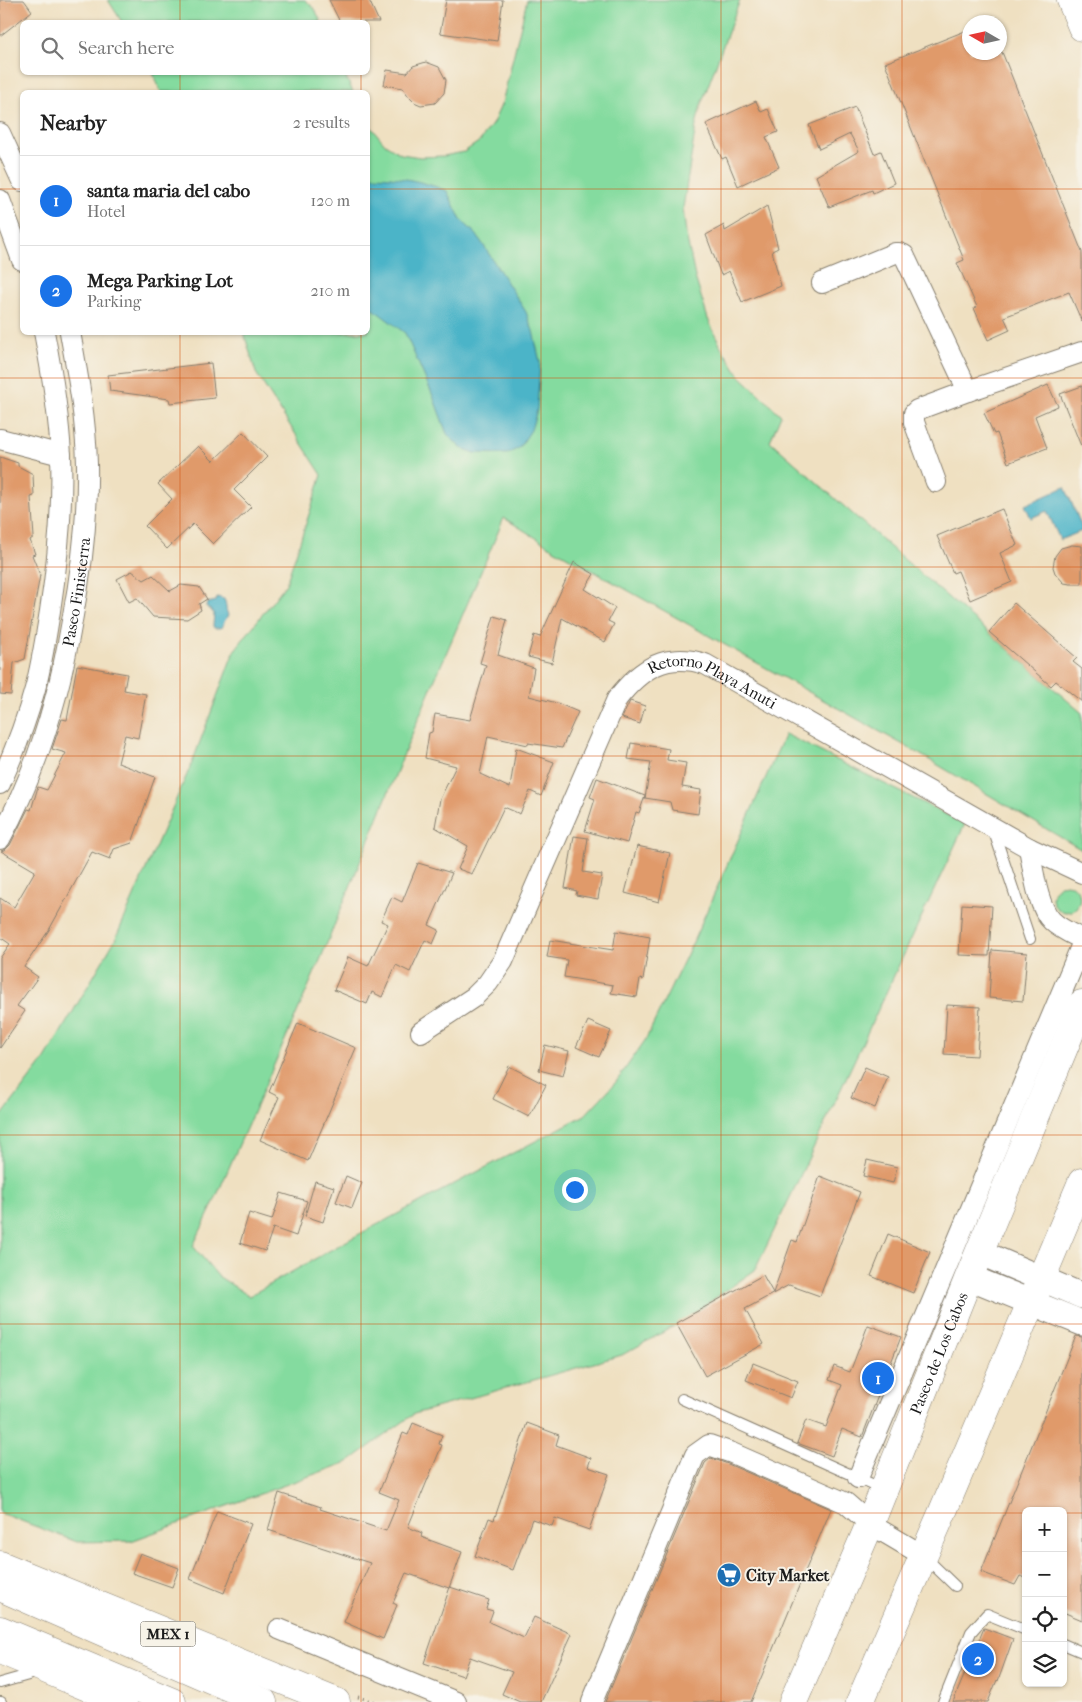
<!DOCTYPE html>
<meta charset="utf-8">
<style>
:root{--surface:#fff;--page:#f2f2f2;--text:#222;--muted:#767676;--line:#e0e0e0;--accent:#1a73e8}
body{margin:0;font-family:"IM FELL French Canon",serif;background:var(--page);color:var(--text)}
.controls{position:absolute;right:15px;bottom:15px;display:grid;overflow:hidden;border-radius:8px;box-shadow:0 1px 4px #0004}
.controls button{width:45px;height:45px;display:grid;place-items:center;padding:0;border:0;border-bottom:1px solid var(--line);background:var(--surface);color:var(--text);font:25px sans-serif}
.compass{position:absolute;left:962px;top:15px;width:45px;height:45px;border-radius:50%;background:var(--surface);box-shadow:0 1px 4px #0004;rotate:279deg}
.you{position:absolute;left:574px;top:1189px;width:18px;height:18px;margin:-12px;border:4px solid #fff;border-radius:50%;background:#1a73e8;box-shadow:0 0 0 8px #1a73e833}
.badge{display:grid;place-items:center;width:32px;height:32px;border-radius:50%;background:var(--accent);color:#fff;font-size:16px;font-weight:700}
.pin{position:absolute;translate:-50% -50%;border:2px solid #fff;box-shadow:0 1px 5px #0006}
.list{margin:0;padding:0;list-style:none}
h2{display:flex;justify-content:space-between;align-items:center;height:65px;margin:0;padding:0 20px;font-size:21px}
h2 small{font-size:16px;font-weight:400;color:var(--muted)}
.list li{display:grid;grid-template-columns:32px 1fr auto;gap:15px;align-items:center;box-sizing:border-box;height:90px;padding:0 20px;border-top:1px solid var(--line)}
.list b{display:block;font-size:19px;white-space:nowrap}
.list p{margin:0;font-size:16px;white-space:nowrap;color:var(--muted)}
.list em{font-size:16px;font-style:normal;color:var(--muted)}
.icon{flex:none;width:28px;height:28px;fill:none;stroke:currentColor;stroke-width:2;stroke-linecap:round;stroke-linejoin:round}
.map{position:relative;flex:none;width:1082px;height:1702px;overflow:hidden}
.search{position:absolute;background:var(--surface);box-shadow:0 1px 4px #0004;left:20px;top:20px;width:350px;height:55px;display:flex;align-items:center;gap:12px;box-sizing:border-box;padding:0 18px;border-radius:8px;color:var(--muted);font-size:19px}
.panel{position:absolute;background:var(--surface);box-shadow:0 1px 4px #0004;left:20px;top:90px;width:350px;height:245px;border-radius:8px}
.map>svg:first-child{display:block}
.green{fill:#84db9f;stroke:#507c5e}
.water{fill:#4bb4c8;stroke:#346872}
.building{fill:#e09a6a}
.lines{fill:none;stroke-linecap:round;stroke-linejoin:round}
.service-casing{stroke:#867e6e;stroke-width:12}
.minor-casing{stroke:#867e6e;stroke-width:22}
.tertiary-casing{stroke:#867e6e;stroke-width:27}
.secondary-casing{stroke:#867e6e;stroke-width:29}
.primary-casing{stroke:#867e6e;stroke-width:29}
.trunk-casing{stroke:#867e6e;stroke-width:29}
.path{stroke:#867e6e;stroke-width:3;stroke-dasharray:1 4;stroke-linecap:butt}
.service{stroke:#fff;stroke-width:10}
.minor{stroke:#fff;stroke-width:20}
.tertiary{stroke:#fff;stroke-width:25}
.secondary{stroke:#fff;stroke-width:28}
.primary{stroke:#fff;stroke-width:28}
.trunk{stroke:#fff;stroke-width:28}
.grid{fill:none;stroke:#d4530e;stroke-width:1;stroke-opacity:0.55}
.labels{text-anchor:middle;stroke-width:4;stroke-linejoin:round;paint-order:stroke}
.shield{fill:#f7f3e8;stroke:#5e5c59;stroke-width:1}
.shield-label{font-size:15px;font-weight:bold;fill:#1c1c1c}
.street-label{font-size:16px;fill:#1c1c1c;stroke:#f7f3e8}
.poi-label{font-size:16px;font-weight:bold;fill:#1c1c1c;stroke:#f7f3e8;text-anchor:start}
</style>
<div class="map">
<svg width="1082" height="1702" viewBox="0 0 1082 1702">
<rect width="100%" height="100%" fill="#f7f3e8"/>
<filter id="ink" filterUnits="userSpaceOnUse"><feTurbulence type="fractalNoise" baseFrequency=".02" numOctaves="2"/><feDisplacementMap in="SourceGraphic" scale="10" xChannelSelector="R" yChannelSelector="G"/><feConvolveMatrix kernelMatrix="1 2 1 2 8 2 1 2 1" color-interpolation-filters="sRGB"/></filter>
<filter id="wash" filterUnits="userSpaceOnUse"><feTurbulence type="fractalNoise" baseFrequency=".0096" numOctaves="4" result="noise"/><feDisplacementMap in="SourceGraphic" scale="20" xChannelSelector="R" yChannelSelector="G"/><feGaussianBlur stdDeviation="1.12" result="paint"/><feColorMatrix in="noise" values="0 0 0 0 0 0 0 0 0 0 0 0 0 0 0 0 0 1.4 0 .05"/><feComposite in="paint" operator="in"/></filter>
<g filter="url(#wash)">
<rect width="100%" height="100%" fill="#efe0c1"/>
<g class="green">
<path d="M108 0H305L315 9 321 22H122Z"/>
<path d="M527 0H740L701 105 696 125 683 208 686 234 695 277 708 319 721 347 740 376 781 415 770 441 914 568 1082 713V850L916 752 554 549 504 518 421 712 321 958 210 1211 193 1246 218 1276 249 1296 352 1238 585 1115 616 1082 646 1039 693 942 785 734 965 824 796 1185 755 1270 680 1323 622 1355 414 1414 348 1462 131 1541 77 1542 0 1513V1118L45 1059 115 940 192 763 234 651 286 584 322 475 256 373 244 333 368 332V123L385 144 401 154 420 157 444 156 464 152 480 141 493 123 502 103Z"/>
<path d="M153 73H344L353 92H161Z"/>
<circle cx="1066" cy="898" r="14"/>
</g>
<g class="water">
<path d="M368 176C395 176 421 180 447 191L461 220 476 234 482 243 526 312 533 331 540 362 537 410 531 430 519 448 507 454 475 453 461 448 447 434 433 396 405 333 368 305Z"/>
<path d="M1065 487 1082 527V531L1060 540 1047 511 1031 518 1025 505Z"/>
<path d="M217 597 224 599C227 604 225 609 228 615L221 628H214L213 626 214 613 206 607 207 603 216 601Z"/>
</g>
<g id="blocks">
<g class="building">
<path d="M0 0H24L32 11 0 36Z"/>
<path d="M329 0H369L379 22H340Z"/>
<path d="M446 0H503L497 41 440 33Z"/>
<path d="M970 29V52H1002L1082 252V322L1069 292 1004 317 1010 330 988 340 974 308 977 307 957 263 964 260 885 63Z"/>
<path d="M426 62 439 67 446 80 444 93 435 103 421 105 414 102 409 97 403 88 384 85 387 70 407 73 413 66Z"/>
<path d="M756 101 761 112 768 109 778 132 766 137 779 167 738 186 726 157 722 159 706 124Z"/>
<path d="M855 107 874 154 881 151 894 183 873 193 872 190 829 207 816 176 859 151 850 134 819 149 809 125Z"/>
<path d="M767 206 778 248 772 251 781 286 742 302 729 271 721 275 706 235 724 225 725 231Z"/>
<path d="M211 363 215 398 170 403 169 399 110 391 108 375Z"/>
<path d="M1048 385 1058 406 1035 416 1047 448 1008 463 997 433 994 434 984 413Z"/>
<path d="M1082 386V446H1081L1060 394Z"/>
<path d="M243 432 267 457 234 490 251 507 213 544 193 524 167 549 145 526 172 499 158 484 198 446 213 461Z"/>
<path d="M0 457 18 463V466L33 474 34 496 31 497 34 537 30 540 35 554 32 555 40 575 25 659 14 663 11 695 0 694Z"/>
<path d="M1002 509 1017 545 1000 553 1012 582 970 600 958 571 953 573 937 536Z"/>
<path d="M1072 545 1082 546V584H1070L1064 583 1055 573 1053 567 1055 556 1061 548Z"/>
<path d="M574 562 594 574 585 589 615 608 608 621 614 624 605 642 562 618 552 663 528 657 534 635 540 637Z"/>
<path d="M132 571 144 580 153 575 170 591 181 585 199 587 207 599 199 604 201 610 187 619 153 617 137 598 129 602 117 579Z"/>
<path d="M1014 603 1077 658 1073 662 1082 669V702L1056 681 1051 686 989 632Z"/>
<path d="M494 616 507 620 498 655 534 668 529 696 557 703 578 712 562 748 528 743V745L488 736 480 774 510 788 516 748 554 762 541 796 530 791 520 814 504 807 472 874 458 869 468 846 435 827 440 799 456 766 425 758 429 733 432 732 435 714 470 720 486 665 480 663Z"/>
<path d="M77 665 127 674 124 690 146 694 138 738 125 735 118 763 155 777 132 843 114 849 110 859 92 852 49 930 24 967 38 977 17 1006 25 1011 0 1048V958L10 944 0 937V898L14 907 35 871 1 851 6 849 10 845 28 809 31 810 38 787 47 790 66 753 52 749 62 719 67 720Z"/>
<path d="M630 701 645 706 640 724 622 718Z"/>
<path d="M631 743 669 749 667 760 686 763 682 787 701 790 698 814 672 810 670 802 645 798 651 762 628 759Z"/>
<path d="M597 778 645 796 639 813 636 812 627 843 585 831 595 799 590 797Z"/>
<path d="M574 836 588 838 583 872 602 875 598 899 576 895 577 891 565 888Z"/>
<path d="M637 846 670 853 659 902 625 893Z"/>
<path d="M418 863 452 873 429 925 439 930 433 944 425 940 410 972 396 965 382 997 372 992 367 1004 334 990 348 957 368 966 388 924 381 921 392 897 402 902Z"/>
<path d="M962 904 992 906 989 956 959 955Z"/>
<path d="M616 931 650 937 643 980 640 979 637 997 611 993 613 985 564 977 567 960 547 957 550 940 613 950Z"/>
<path d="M992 950 1027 953 1023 1001 989 998Z"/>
<path d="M947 1005 980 1007 977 1056 944 1054Z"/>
<path d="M588 1021 611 1031 599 1057 576 1047Z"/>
<path d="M298 1023 356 1048 308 1161 260 1140 279 1097 269 1092Z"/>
<path d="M545 1045 569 1051 563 1076 539 1070Z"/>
<path d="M509 1066 546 1085 529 1117 493 1099Z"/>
<path d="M865 1067 888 1077 875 1108 851 1098Z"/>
<path d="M867 1160 897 1167 893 1183 863 1176Z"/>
<path d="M346 1176 362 1183 352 1208 336 1202Z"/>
<path d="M820 1176 860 1192 820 1296 789 1285 745 1309 764 1344 705 1376 676 1323 763 1275 773 1293 792 1240 797 1242Z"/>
<path d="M315 1181 334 1187 323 1222 305 1216Z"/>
<path d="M281 1193 307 1201 296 1236 273 1228 265 1251 240 1243 249 1213 272 1220Z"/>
<path d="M888 1234 930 1252 913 1293 871 1276Z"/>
<path d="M868 1325 901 1337 862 1437 842 1429 832 1456 797 1443 806 1420 826 1427 842 1385 829 1380 834 1366 850 1372Z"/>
<path d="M1076 1336 1082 1337V1620L1063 1612V1511H1026V1578L1020 1576 1015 1585 981 1572Z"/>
<path d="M753 1363 798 1381 791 1398 746 1380Z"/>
<path d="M413 1423 442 1435 439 1444 442 1445 408 1527 422 1533 421 1537 462 1552 449 1588 406 1573 393 1603 397 1605 383 1639 344 1622 370 1563 268 1530 279 1493 321 1507 320 1509 386 1531 399 1500 379 1492 403 1433 408 1435Z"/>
<path d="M527 1423 559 1435 556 1445 591 1458 588 1467 609 1474 589 1530 555 1518 552 1526 532 1519 513 1570 475 1556 489 1518 494 1520Z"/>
<path d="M711 1458 728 1464 831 1509 751 1702H605L705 1463Z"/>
<path d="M217 1511 251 1524 224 1593 190 1579Z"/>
<path d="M140 1553 179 1568 172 1587 132 1573Z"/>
<path d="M450 1587 489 1600 486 1609 493 1611 489 1622 524 1638 534 1617 572 1634 541 1702H520L502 1694 512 1672 470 1657 463 1676 424 1663Z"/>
<path d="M984 1628 1013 1639 998 1681 997 1680 988 1702H953Z"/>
</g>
</g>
</g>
<g filter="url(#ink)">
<use href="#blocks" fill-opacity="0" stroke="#867e6e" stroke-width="1"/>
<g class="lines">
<defs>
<g id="service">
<path d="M993 829 1030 939"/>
<path d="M682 1399 883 1489"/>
<path d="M925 1557 955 1586"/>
<path d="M1063 1644 1082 1652"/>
<path d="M0 1683 32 1674H38"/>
<path d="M0 1702H1"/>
<path d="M943 1702 971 1632 987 1614 1026 1630"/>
</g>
<g id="minor">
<path d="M0 133 22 181"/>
<path d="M0 200 22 260"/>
<path d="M822 283 895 253H899L904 255 968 391"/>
<path d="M0 439 61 455"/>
<path d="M936 482 914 422V413L917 410 968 391 1082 352"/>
<path d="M0 784C14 753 26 722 35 689 42 663 46 636 50 611 58 559 63 508 61 456 59 415 52 373 44 332"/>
<path id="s1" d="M0 839C37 771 59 698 72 621 82 569 88 517 87 464 86 419 78 376 70 332"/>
<path d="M1029 848C1033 867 1037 907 1052 921 1060 929 1072 934 1082 939"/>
<path id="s2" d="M421 1032 474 997 488 983 503 961 617 699C641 668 666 652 705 664L1029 848 1082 873"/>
<path d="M858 1478 1082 944"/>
<path d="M279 1629 456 1702"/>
<path d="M592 1702 695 1455 709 1445 732 1453 846 1503 870 1524 924 1556"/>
</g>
<g id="tertiary">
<path d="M979 1252 1082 1296"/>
<path d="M969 1277 1082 1323"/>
</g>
<g id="secondary">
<path d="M1071 0 1082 27"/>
<path id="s3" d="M793 1702 870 1524 969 1277 1082 1004"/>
<path d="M860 1702 943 1511 1082 1182"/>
</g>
<g id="primary">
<path d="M0 1565 336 1702"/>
<path d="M0 1650 123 1702"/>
</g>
<g id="trunk">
<path d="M0 1587 263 1702"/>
<path d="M0 1630 172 1702"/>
</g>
</defs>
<use href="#service" class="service-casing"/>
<use href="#minor" class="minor-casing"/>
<use href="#tertiary" class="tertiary-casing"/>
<use href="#secondary" class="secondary-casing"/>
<use href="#primary" class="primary-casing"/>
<use href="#trunk" class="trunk-casing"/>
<path class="path" d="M358 1697 375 1702"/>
<use href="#service" class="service"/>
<use href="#minor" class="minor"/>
<use href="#tertiary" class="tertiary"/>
<use href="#secondary" class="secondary"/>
<use href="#primary" class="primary"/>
<use href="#trunk" class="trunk"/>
</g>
</g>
<path class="grid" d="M180 0V22M361 0V22M541 0V1702M721 0V1702M902 0V1702M180 72V92M361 72V92M0 189H22M368 189H1082M180 332V1702M361 332V1702M0 378H1082M0 567H1082M0 756H1082M0 946H1082M0 1135H1082M0 1324H1082M0 1513H1026M1063 1513H1082"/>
<defs>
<symbol id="supermarket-disc" viewBox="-11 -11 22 22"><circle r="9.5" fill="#1f6fb2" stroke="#f7f3e8"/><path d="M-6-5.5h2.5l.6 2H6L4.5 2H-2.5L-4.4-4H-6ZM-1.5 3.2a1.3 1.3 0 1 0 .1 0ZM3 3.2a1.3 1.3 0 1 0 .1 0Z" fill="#fff"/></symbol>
</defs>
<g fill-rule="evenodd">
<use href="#supermarket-disc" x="715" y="1561" width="28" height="28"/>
</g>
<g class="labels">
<rect class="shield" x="140.5" y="1621.5" width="55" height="25" rx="4"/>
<g class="shield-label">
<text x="168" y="1639">MEX 1</text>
</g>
<g class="street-label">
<text dy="6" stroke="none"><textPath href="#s1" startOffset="260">Paseo Finisterra</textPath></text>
<text dy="6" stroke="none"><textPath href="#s2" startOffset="509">Retorno Playa Anuti</textPath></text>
<text dy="6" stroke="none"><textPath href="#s3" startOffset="378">Paseo de Los Cabos</textPath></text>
</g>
<g class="poi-label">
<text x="746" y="1581">City Market</text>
</g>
</g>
</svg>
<div class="controls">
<button>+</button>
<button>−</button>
<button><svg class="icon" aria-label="locate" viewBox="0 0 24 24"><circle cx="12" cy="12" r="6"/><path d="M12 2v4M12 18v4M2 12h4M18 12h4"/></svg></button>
<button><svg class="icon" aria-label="layers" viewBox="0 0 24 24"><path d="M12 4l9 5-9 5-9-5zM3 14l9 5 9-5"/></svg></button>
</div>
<svg class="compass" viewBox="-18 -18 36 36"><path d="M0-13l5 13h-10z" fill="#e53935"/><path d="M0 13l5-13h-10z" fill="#767676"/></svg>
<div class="you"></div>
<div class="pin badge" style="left:878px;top:1378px">1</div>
<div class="pin badge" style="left:978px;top:1659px">2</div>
<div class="search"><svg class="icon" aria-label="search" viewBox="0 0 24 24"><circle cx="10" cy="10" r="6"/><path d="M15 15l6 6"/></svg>Search here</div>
<section class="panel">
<h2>Nearby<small>2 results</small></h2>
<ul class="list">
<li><span class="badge">1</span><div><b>santa maria del cabo</b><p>Hotel</p></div><em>120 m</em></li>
<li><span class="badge">2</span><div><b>Mega Parking Lot</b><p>Parking</p></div><em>210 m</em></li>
</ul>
</section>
</div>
